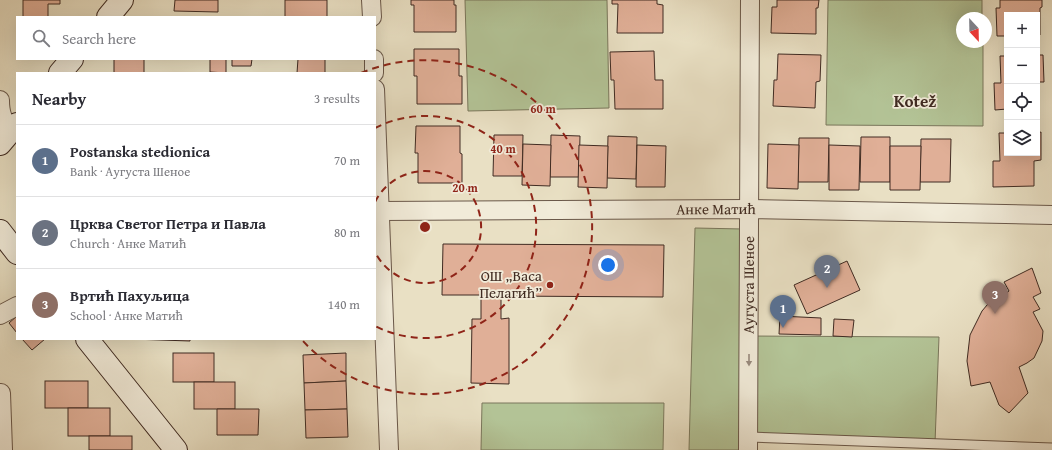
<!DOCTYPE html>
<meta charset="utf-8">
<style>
:root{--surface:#fff;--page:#f2f2f3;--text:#2b2b33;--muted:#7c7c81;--line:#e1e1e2;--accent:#8f2418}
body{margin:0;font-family:"Gentium Book Plus",serif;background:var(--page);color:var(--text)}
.controls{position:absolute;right:12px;top:12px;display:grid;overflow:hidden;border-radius:0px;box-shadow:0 4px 16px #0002}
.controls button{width:36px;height:36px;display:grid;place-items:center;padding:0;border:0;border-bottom:1px solid var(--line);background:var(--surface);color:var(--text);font:20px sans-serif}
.compass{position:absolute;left:956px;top:12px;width:36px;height:36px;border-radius:50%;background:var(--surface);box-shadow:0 4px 16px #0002;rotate:158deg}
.you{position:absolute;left:608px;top:265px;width:14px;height:14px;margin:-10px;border:3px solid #fff;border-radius:50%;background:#1a73e8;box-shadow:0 0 0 6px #1a73e833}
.badge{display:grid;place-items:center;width:26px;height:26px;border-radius:50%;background:var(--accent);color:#fff;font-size:13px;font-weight:700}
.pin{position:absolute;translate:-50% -33px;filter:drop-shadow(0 1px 2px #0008)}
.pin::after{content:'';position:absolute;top:21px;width:14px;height:12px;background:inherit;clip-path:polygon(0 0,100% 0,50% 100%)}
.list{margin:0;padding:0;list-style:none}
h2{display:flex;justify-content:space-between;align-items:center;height:52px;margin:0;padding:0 16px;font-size:17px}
h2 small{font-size:13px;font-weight:400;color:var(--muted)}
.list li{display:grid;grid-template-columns:26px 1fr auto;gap:12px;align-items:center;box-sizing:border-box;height:72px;padding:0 16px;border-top:1px solid var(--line)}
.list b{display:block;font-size:15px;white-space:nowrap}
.list p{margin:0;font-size:13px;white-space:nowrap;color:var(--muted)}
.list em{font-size:13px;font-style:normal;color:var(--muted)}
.icon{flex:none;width:22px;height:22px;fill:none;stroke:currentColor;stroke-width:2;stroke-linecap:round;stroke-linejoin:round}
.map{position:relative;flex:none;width:1052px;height:450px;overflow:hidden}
.search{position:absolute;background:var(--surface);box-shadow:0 4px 16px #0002;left:16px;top:16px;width:360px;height:44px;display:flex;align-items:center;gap:10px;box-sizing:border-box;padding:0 14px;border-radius:0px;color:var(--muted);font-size:15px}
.panel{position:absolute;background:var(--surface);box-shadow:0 4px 16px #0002;left:16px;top:72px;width:360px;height:268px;border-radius:0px}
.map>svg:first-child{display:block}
.green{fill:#b3c396;stroke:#7a775c}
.building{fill:#e0af97;stroke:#402b22}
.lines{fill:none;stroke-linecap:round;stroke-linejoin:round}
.lane-casing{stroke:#6a584a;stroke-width:11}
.street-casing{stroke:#6a584a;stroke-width:20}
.secondary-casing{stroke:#402b22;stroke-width:24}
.lane{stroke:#f1ebd9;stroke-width:9}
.street{stroke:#f1ebd9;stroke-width:18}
.secondary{stroke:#f1ebd9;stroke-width:22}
.oneway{fill:#988b7e}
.ring{fill:none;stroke:#8f2418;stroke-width:2;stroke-dasharray:7 5}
.poi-dot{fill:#8f2418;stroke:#f1ebd9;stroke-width:1.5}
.labels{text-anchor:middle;stroke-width:3.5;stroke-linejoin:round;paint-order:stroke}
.street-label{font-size:15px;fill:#402b22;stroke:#f1ebd9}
.poi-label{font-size:15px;fill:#402b22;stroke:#f1ebd9;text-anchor:end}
.quarter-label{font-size:17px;font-weight:bold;fill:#402b22;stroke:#f1ebd9}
.centre{fill:#8f2418;stroke:#f1ebd9;stroke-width:2}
.ring-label{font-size:12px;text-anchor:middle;font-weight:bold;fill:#8f2418;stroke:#f1ebd9;stroke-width:3.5;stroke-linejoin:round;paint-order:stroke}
</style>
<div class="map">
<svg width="1052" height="450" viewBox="0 0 1052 450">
<rect width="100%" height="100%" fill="#e9e0c4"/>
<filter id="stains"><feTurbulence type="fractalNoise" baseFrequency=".005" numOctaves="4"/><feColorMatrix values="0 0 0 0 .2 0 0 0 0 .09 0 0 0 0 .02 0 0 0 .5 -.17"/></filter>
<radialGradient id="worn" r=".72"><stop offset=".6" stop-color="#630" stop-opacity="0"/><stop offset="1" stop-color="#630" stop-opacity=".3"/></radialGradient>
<g class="green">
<path d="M465 0H607L609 108 468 111Z"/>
<path d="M828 0H982V18H962V42H983V126L826 125Z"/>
<path d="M695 228 743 229 739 450H689Z"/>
<path d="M749 336 939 337 935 443 749 437Z"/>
<path d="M482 403H664L663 450H481Z"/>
</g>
<g class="building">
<path d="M23 0H60V4H48V17H23Z"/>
<path d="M175 0H218V12L174 11Z"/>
<rect x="285" y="0" width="42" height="17"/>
<path d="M411 0H454V5H456V32H414V5H411Z"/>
<path d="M612 0H657V4L663 5V33H617L618 4H612Z"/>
<path d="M777 0H819L818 8H816V34L771 33 772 7H777Z"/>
<path d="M1000 0H1042V7L1040 8V35H1037V15H1007V36H997L996 8H1000Z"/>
<path d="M414 49H459V76H462V104H417V76H414Z"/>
<path d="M654 51 655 80H663V109H615L614 80H611L610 52Z"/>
<path d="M778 54 821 55 820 81 816 82 815 108 773 106 774 80H777Z"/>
<path d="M1037 55H1043L1044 82H1038L1039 108H1037Z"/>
<path d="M1000 56H1007V109L995 110 994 83H1001Z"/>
<rect x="114" y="59" width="30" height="14"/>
<path d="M210 59H226V73L210 72Z"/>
<path d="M232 59H252L251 66H232Z"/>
<path d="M298 59H325V73H297Z"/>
<path d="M416 126H460V153L462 154V183H418V153H415Z"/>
<path d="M1041 132V160L1034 161V186L993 187V161H1000L999 133H1007V153H1037V133Z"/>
<path d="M494 135H523L522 176H493Z"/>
<path d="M551 135 580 136 579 177H550Z"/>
<path d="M608 136 637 137 636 179 607 178Z"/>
<path d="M861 137H890V182H860Z"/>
<path d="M799 138H829L828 182H798Z"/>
<path d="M921 139H951L950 182H920Z"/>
<path d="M523 144 551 145 550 186 522 185Z"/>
<path d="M768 144 799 145 798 189 767 188Z"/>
<path d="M579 145 608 146 607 188 578 187Z"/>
<path d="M637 145 666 146 665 187H636Z"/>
<path d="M829 145 860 146 859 190H829Z"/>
<path d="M890 146H921L920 190H890Z"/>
<path d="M443 244 664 245 663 297 501 296V319L509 318V384L471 383 472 319H481V295H442Z"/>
<path d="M847 261 860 290 807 314 794 285Z"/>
<path d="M1032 268 1041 293 1033 297 1040 309 1033 312 1043 331 1042 341 1034 358 1027 363 1019 367 1028 393 1009 413 999 405 990 382 971 386 967 361 970 335 982 311 998 292 1002 296 1009 291 1004 282Z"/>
<path d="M17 316V333L9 323Z"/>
<path d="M780 316 821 318V335L779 334Z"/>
<path d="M834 319 854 320 852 337 833 336Z"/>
<path d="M22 339H45L32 350Z"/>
<path d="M131 339H190V341Z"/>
<rect x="173" y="353" width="41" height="29"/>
<path d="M346 353V381L304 383 303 355Z"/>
<rect x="45" y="381" width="43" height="27"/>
<path d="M346 381 347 409 305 410 304 383Z"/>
<rect x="194" y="382" width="41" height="27"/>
<rect x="68" y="408" width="42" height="28"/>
<path d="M217 409H259L258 435H217Z"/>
<path d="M347 409 348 437 306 438 305 410Z"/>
<rect x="89" y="436" width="43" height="14"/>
</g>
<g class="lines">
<defs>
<path id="lane" d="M749 437 1052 448"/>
<g id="street">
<path d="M371 0 372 17"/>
<path d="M374 59V73"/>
<path d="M375 89 389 450"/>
<path d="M0 100C0 115 3 119 11 131"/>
<path id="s1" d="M380 211 750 209 1052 215"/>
<path d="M0 315 17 306"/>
<path d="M1 393 3 450"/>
<path id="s2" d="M748 450 750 0"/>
</g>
<g id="secondary">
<path d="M108 17 122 0"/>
<path d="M60 73 72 59"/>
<path d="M0 144 17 124"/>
<path d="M0 231 17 253"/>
<path d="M87 339 176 450"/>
</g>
</defs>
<use href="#lane" class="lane-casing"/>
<use href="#street" class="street-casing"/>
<use href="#secondary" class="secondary-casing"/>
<use href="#lane" class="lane"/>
<use href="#street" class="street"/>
<use href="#secondary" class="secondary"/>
</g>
<defs><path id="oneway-solid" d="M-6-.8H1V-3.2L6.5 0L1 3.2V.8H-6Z"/></defs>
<use class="oneway" href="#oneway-solid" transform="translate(749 360) rotate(90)"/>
<g class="ring">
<path d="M375 202A56 56 0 1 1 375 252"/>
<path d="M375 128A111 111 0 1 1 375 326"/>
<path d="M361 73A167 167 0 1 1 302 340"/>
</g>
<circle class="poi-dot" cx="550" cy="285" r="4"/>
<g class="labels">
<g class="street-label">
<text dy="5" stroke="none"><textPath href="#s1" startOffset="336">Анке Матић</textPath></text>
<text dy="5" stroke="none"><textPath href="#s2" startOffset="165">Аугуста Шеное</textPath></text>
</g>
<g class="poi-label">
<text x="542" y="281">ОШ „Васа<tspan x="542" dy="17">Пелагић”</tspan></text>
</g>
<g class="quarter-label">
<text x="915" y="107">Kotež</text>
</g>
</g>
<circle cx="425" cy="227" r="6" class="centre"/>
<g class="ring-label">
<text x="543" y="113">60 m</text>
<text x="503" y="153">40 m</text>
<text x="465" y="192">20 m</text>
</g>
<rect width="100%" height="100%" filter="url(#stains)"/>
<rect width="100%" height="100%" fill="url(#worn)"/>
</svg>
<div class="controls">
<button>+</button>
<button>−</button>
<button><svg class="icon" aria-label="locate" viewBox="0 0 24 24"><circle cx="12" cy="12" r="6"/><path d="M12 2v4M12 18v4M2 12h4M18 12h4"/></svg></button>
<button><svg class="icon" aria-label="layers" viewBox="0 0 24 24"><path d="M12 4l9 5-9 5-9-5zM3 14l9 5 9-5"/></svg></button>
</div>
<svg class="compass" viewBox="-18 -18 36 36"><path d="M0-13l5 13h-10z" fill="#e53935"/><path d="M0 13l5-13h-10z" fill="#7c7c81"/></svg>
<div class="you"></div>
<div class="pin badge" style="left:783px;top:328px;background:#5c6f8a">1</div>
<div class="pin badge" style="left:827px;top:288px;background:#6b7280">2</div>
<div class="pin badge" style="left:995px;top:314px;background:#8d6e63">3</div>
<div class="search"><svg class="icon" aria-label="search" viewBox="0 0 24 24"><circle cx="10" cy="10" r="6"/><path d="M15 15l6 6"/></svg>Search here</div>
<section class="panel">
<h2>Nearby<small>3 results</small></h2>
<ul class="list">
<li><span class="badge" style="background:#5c6f8a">1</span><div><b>Postanska stedionica</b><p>Bank · Аугуста Шеное</p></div><em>70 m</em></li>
<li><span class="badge" style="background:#6b7280">2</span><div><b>Црква Светог Петра и Павла</b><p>Church · Анке Матић</p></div><em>80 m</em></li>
<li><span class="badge" style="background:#8d6e63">3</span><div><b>Вртић Пахуљица</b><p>School · Анке Матић</p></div><em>140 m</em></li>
</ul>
</section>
</div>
